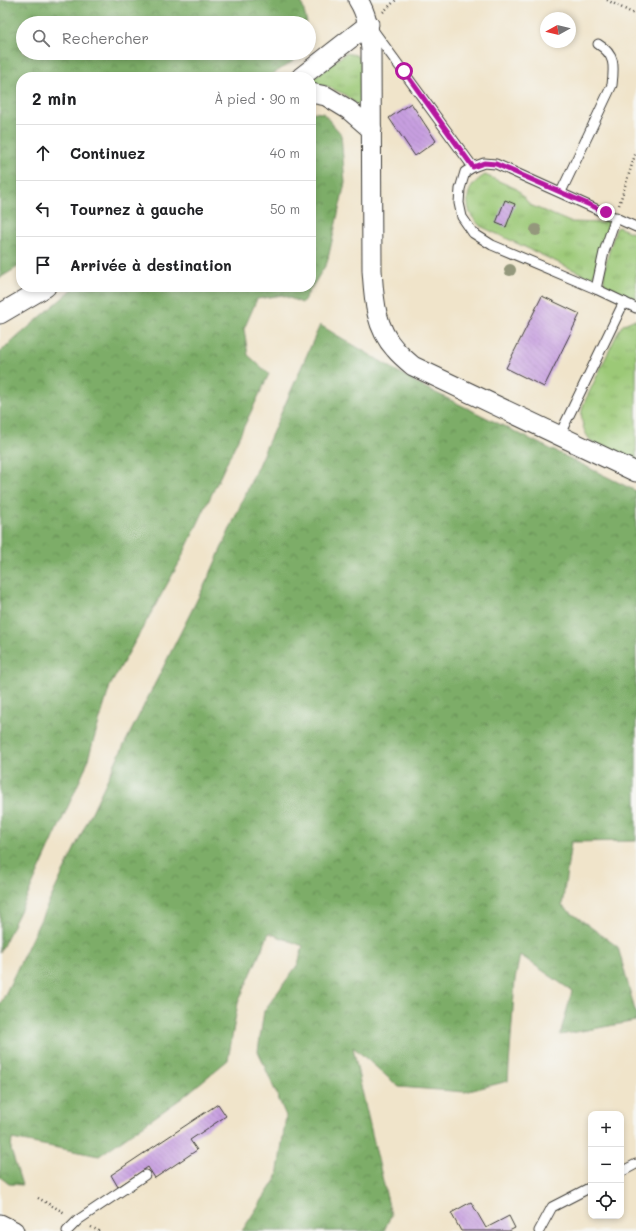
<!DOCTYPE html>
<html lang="fr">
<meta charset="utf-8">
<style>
:root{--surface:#fff;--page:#f2f2f2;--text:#202124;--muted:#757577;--line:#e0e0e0}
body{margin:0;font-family:Mali,sans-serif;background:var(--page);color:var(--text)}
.controls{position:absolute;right:12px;bottom:12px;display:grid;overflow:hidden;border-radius:8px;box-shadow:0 2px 6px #0003}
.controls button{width:36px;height:36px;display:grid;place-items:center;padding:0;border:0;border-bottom:1px solid var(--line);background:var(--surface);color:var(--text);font:20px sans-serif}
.compass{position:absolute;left:540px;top:12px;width:36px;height:36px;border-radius:50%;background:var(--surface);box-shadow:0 2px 6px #0003;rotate:262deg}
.stop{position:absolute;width:12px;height:12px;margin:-9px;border:3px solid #b5179e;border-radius:50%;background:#fff}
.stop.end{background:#b5179e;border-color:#fff;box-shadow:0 1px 4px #0008}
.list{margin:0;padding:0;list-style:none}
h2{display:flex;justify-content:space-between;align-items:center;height:52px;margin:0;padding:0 16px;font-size:17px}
h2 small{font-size:13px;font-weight:400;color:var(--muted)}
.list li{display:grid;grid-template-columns:26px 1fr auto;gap:12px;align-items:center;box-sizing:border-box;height:56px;padding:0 16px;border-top:1px solid var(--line)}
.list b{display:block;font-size:15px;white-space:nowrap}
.list em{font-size:13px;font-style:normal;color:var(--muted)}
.icon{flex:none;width:22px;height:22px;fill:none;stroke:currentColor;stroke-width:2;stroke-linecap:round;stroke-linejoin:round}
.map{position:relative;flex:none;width:636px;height:1231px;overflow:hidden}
.search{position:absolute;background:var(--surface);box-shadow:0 2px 6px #0003;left:16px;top:16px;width:300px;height:44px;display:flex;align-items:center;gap:10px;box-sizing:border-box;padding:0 14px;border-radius:22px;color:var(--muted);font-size:15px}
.panel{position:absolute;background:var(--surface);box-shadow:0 2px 6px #0003;left:16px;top:72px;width:300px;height:220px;border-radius:16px}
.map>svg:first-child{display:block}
.grass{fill:url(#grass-tufts);stroke:#5c724a}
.forest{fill:url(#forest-crowns);stroke:#4c6442}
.building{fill:url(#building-back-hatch)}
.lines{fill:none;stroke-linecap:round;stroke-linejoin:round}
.lane-casing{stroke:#3c3a36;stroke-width:11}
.street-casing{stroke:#3c3a36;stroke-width:21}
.path{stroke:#3c3a36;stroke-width:2.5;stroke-dasharray:1 3;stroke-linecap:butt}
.lane{stroke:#fff;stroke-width:9}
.street{stroke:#fff;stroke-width:19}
.tree{fill:#94987c}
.route{stroke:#b5179e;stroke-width:5}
</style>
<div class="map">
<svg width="636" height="1231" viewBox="0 0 636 1231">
<defs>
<pattern id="grass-tufts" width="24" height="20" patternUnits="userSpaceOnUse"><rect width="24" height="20" fill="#9cc977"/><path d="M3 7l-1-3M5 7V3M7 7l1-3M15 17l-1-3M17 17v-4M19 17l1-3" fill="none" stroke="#86ac66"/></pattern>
<pattern id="forest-crowns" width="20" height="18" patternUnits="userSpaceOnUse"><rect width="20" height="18" fill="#7dad68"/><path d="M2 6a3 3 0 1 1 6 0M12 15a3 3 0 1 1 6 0" fill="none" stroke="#668c55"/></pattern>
<pattern id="building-back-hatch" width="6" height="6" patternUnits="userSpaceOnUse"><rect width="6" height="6" fill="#c79fe0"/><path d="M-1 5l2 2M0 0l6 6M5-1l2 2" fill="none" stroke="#aa88c0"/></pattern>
</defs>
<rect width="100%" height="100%" fill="#f6f6f2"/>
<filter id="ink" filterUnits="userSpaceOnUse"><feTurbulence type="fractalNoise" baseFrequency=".025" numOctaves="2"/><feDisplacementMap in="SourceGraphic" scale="8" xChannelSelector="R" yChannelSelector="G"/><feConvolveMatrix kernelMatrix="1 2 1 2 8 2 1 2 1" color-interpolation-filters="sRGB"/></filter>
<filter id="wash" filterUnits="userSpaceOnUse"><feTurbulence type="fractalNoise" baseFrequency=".012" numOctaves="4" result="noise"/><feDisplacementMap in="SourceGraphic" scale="16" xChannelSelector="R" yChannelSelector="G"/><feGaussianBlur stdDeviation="0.9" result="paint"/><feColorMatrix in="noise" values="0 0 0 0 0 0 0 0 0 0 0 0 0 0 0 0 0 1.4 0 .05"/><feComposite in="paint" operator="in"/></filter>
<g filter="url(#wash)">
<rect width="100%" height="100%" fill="#f0e4ca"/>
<g class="grass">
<path d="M346 53 356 55 362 62 363 103 362 106 357 105 344 94 326 86 313 85 311 83V80Z"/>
<path d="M485 175 517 189 530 205 570 222 603 223 604 219 609 222 593 279 480 226C477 222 472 218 470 213 464 195 470 184 485 175Z"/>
<path d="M618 227 636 234V300C630 297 608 288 605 284 600 276 613 239 616 229Z"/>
<path d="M633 320H636V464C627 460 597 447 591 441 582 431 579 415 584 403L619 330 624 324Z"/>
</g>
<g class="forest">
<path d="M0 0H301L307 23H23V53H300L295 60 268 77H21V265L0 278Z"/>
<path d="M311 112 323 113 341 134 345 183 327 263 302 303 282 295 257 299 244 329 248 355 269 374 178 565 110 686 85 769 27 897 0 952V352L75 287H311Z"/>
<path d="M320 325 422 386 636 491V841L571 842 562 906 618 947 636 1014V1021L560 1035 572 991 520 955 515 980 508 1081 465 1092 399 1087 353 1047 360 1082 391 1215 384 1231H242L277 1177 286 1116 258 1051 264 1011 298 964 303 946 269 933 238 1003 228 1060 182 1098 99 1156 12 1139 11 1150 22 1185 9 1184 0 1177V1005L118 757 210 574Z"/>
</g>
<g id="blocks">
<g class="building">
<path d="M411 103 436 141 415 156 389 118Z"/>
<path d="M505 200 515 204 506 227 496 223Z"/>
<path d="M542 296 580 314 544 387 506 368Z"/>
<path d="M218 1104 226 1116 190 1140 197 1150 155 1178 148 1167 118 1187 111 1175Z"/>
<path d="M471 1202 486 1228 509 1216 515 1228 509 1231H461L451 1213Z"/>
</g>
</g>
</g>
<g filter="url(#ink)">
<use href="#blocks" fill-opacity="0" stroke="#3c3a36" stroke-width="1"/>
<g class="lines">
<defs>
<g id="lane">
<path d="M373 30 473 167 484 163 496 164 636 227"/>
<path d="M473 167 465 172 460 189 459 203 462 217 473 233 492 245 596 289 636 308"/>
<path d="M561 192 612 85C614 67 616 55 598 44"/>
<path d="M596 289 604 252 616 217"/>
<path d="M559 436 624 302"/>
<path d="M621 1172 636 1164"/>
<path d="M67 1231 78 1220 145 1175"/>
<path d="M539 1231 552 1207 591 1187"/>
</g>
<g id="street">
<path d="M358 0C368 16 369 31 371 50L372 270C374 299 375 327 395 349 400 355 407 361 413 366L636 472"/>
<path d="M301 77 369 24"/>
<path d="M311 93 326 96 349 110 372 130"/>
<path d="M0 314 46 287"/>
<path d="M0 1224 14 1231"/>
</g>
</defs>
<use href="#lane" class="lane-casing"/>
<use href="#street" class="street-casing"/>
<g class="path">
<path d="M607 0 636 15"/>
<path d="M383 12 396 0"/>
<path d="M619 205 636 152"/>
<path d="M38 1198 65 1213"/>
<path d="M91 1227 99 1231"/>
</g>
<use href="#lane" class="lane"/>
<use href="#street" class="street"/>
</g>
<g class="tree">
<circle cx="536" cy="230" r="6"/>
<circle cx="510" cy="270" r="6"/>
</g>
</g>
<g class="lines" filter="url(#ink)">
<path class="route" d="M404 71 473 167 484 163 496 164 606 212"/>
</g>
</svg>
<div class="controls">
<button>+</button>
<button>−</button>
<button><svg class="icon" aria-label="locate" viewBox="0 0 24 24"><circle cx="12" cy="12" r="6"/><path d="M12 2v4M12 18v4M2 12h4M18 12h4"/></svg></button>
</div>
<svg class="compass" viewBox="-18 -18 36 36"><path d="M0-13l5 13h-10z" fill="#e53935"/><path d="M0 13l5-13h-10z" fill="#757577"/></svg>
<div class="stop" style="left:404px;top:71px"></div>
<div class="stop end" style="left:606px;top:212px"></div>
<div class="search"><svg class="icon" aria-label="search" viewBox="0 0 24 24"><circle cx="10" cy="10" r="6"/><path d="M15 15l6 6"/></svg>Rechercher</div>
<section class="panel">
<h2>2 min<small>À pied · 90 m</small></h2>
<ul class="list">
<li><svg class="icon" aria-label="ahead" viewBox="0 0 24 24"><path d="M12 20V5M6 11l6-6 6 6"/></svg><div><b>Continuez</b></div><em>40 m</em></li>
<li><svg class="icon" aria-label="left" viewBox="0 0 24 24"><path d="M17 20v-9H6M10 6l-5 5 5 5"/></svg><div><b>Tournez à gauche</b></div><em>50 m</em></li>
<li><svg class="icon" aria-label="arrive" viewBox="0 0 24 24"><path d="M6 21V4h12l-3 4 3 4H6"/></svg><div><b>Arrivée à destination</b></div></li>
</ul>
</section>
</div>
